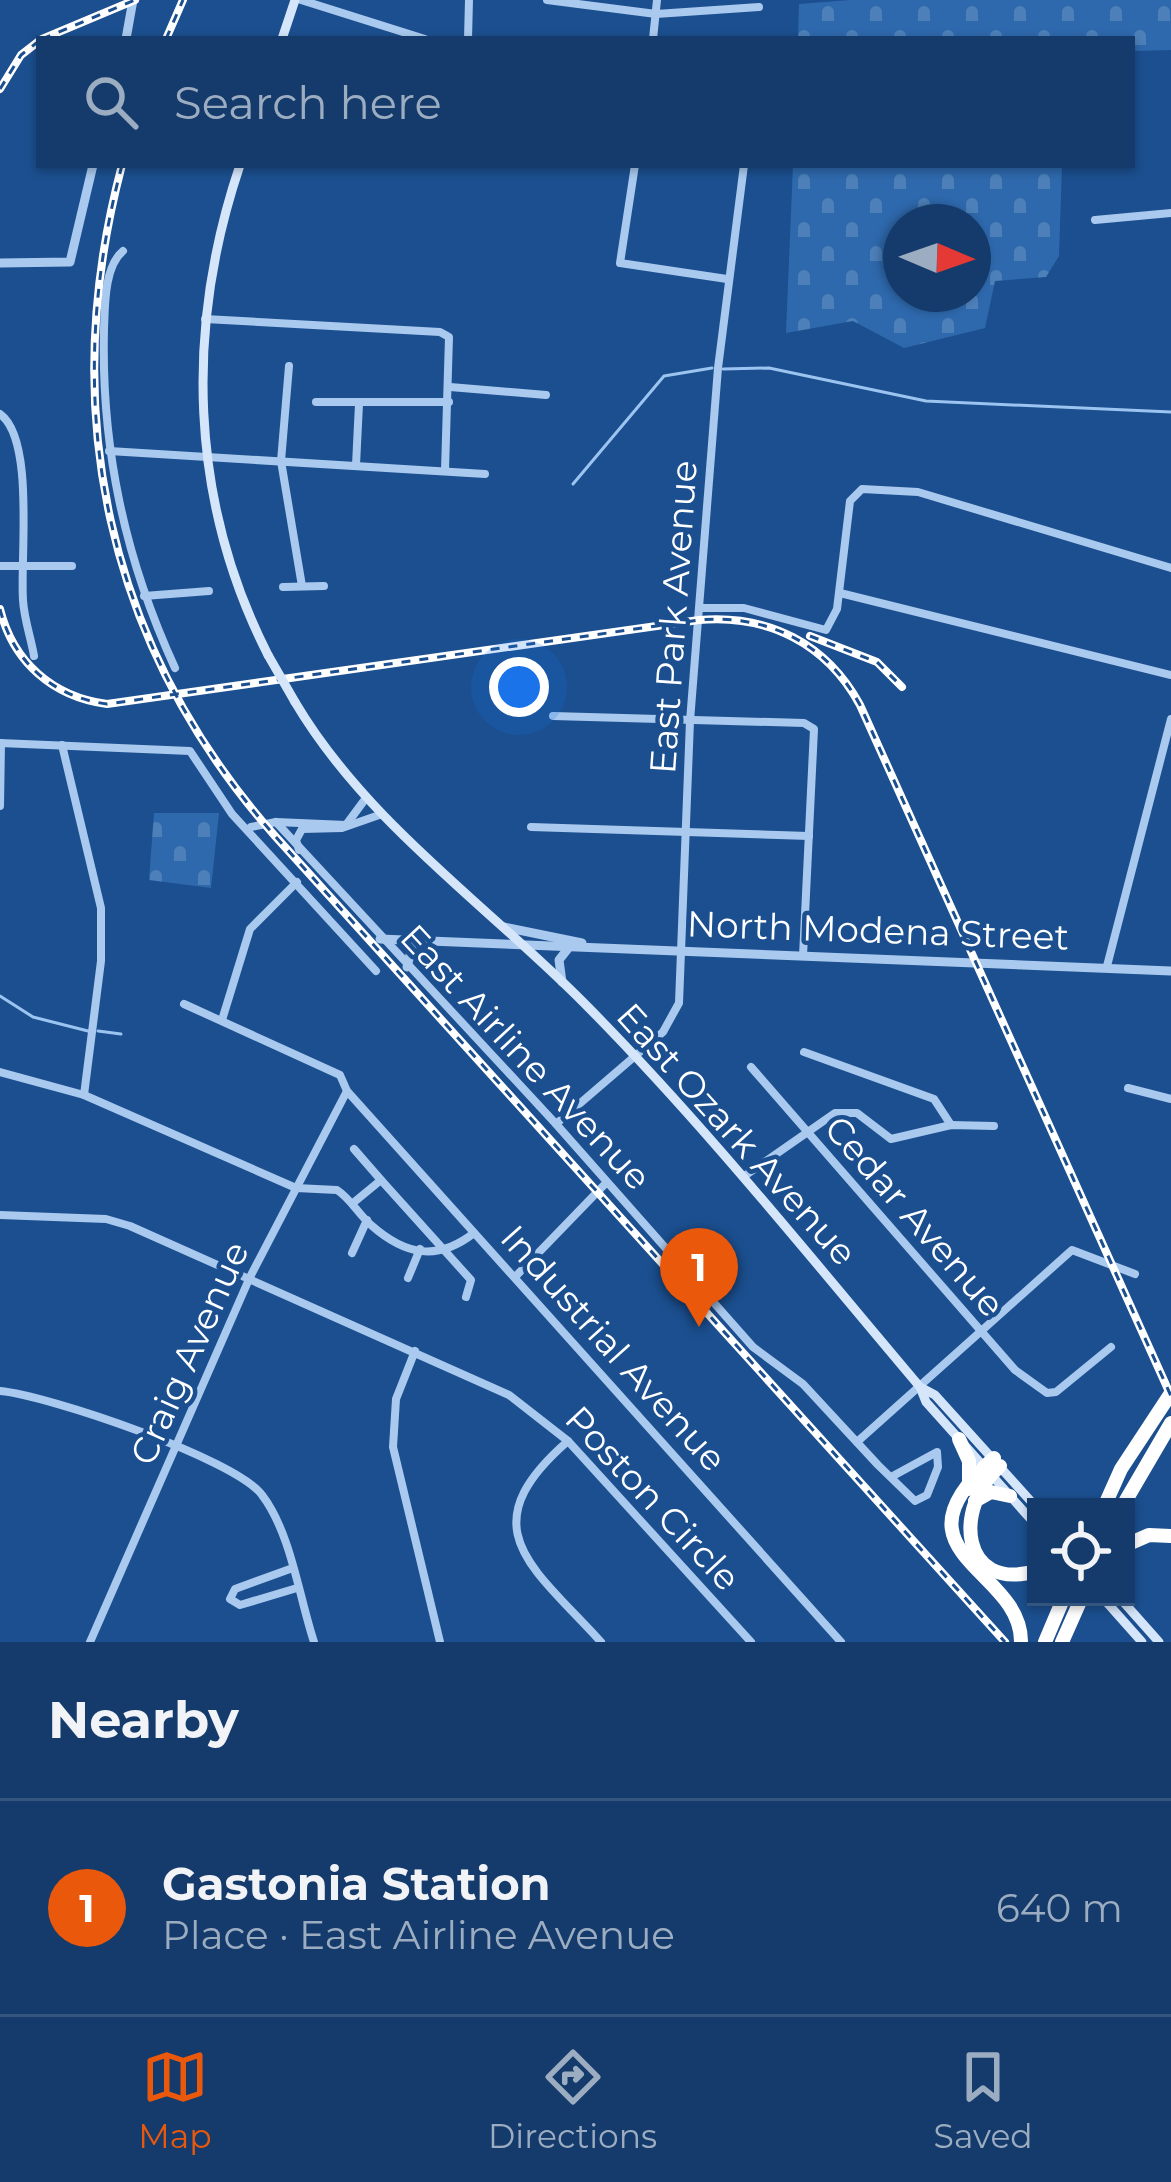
<!DOCTYPE html>
<meta charset="utf-8">
<style>
:root{--surface:#143b6b;--page:#214673;--text:#f1f3f6;--muted:#9dadc1;--line:#33557e;--accent:#ea580c}
body{margin:0;font-family:Montserrat,sans-serif;background:var(--page);color:var(--text)}
.controls{position:absolute;right:36px;bottom:36px;display:grid;overflow:hidden;border-radius:0px;box-shadow:0 3px 9px #0004}
.controls button{width:108px;height:108px;display:grid;place-items:center;padding:0;border:0;border-bottom:3px solid var(--line);background:var(--surface);color:var(--text);font:60px sans-serif}
.compass{position:absolute;left:883px;top:204px;width:108px;height:108px;border-radius:50%;background:var(--surface);box-shadow:0 3px 9px #0004;rotate:92deg}
.you{position:absolute;left:519px;top:687px;width:42px;height:42px;margin:-30px;border:9px solid #fff;border-radius:50%;background:#1a73e8;box-shadow:0 0 0 18px #1a73e833}
.badge{display:grid;place-items:center;width:78px;height:78px;border-radius:50%;background:var(--accent);color:#fff;font-size:39px;font-weight:700}
.pin{position:absolute;translate:-50% -99px;filter:drop-shadow(0 3px 6px #0008)}
.pin::after{content:'';position:absolute;top:63px;width:42px;height:36px;background:inherit;clip-path:polygon(0 0,100% 0,50% 100%)}
.list{margin:0;padding:0;list-style:none}
h2{display:flex;justify-content:space-between;align-items:center;height:156px;margin:0;padding:0 48px;font-size:51px}
h2 small{font-size:39px;font-weight:400;color:var(--muted)}
.list li{display:grid;grid-template-columns:78px 1fr auto;gap:36px;align-items:center;box-sizing:border-box;height:216px;padding:0 48px;border-top:3px solid var(--line)}
.list b{display:block;font-size:45px;white-space:nowrap}
.list p{margin:0;font-size:39px;white-space:nowrap;color:var(--muted)}
.list em{font-size:39px;font-style:normal;color:var(--muted)}
.icon{flex:none;width:66px;height:66px;fill:none;stroke:currentColor;stroke-width:2;stroke-linecap:round;stroke-linejoin:round}
.map{position:relative;flex:none;width:1171px;height:1642px;overflow:hidden}
.search{position:absolute;background:var(--surface);box-shadow:0 3px 9px #0004;left:36px;right:36px;top:36px;height:132px;display:flex;align-items:center;gap:30px;box-sizing:border-box;padding:0 42px;border-radius:0px;color:var(--muted);font-size:45px}
.sheet{height:372px;background:var(--surface)}
nav{display:flex;justify-content:space-around;align-items:center;box-sizing:border-box;height:168px;border-top:3px solid var(--line);background:var(--surface);font-size:33px;color:var(--muted)}
nav a{display:grid;justify-items:center;gap:6px}
nav .on{color:var(--accent)}
.map>svg:first-child{display:block}
.cemetery{fill:url(#cemetery-stones);fill-rule:evenodd}
.lines{fill:none;stroke-linecap:round;stroke-linejoin:round}
.stream{stroke:#9cc4f0;stroke-width:3}
.minor{stroke:#a9c9ee;stroke-width:8}
.tertiary{stroke:#a9c9ee;stroke-width:9}
.secondary{stroke:#d6e6fa;stroke-width:9}
.motorway{stroke:#fff;stroke-width:14}
.rail-casing{stroke:#fff;stroke-width:8}
.rail{stroke:#1b4f8f;stroke-width:3;stroke-dasharray:9;stroke-linecap:butt}
.secondary-bridge{stroke:#d6e6fa;stroke-width:9}
.labels{text-anchor:middle;stroke-width:9;stroke-linejoin:round;paint-order:stroke}
.street-label{font-size:36px;fill:#fff;stroke:#1b4f8f}
</style>
<div class="map">
<svg width="1171" height="1642" viewBox="0 0 1171 1642">
<defs>
<pattern id="cemetery-stones" width="16" height="16" patternUnits="userSpaceOnUse" patternTransform="scale(3)"><rect width="16" height="16" fill="#2e69ad"/><path d="M2 7V4a2 2 0 0 1 4 0v3zM10 15v-3a2 2 0 0 1 4 0v3z" fill="#4d80b9"/></pattern>
</defs>
<rect width="100%" height="100%" fill="#1b4f8f"/>
<g class="cemetery">
<path d="M850 0H1171V50L1132 51V39H798L799 4Z"/>
<path d="M793 165H1062L1059 256 1046 277 995 281 985 328 904 348 853 321 786 333ZM973 222V294H901V222Z"/>
<path d="M154 813H219L211 888 149 880Z"/>
</g>
<g class="lines">
<g class="stream">
<path d="M723 369 769 368 926 401 1171 412"/>
<path d="M573 484 664 376 712 368"/>
<path d="M0 996 33 1017 88 1031"/>
<path d="M98 1031 121 1034"/>
</g>
<g class="minor">
<path d="M301 0 425 39"/>
<path d="M547 0 656 14 759 7"/>
<path d="M468 39 469 0"/>
<path d="M653 39 657 0"/>
<path d="M635 165 620 263 727 279"/>
<path d="M1095 220 1171 213"/>
<path d="M123 251C104 267 105 306 104 329 101 449 125 559 175 668"/>
<path d="M205 319 440 332 449 337 445 470"/>
<path d="M289 366 281 461 302 586"/>
<path d="M450 387 546 395"/>
<path d="M316 402H449"/>
<path d="M0 414C35 439 20 558 23 600 24 619 31 638 34 656"/>
<path d="M109 451 485 474"/>
<path d="M356 465 359 404"/>
<path d="M0 566H72"/>
<path d="M283 587 324 586"/>
<path d="M840 593 1171 675"/>
<path d="M144 596 209 591"/>
<path d="M701 608H744L826 630 837 609 850 501 862 489 918 492 1171 568"/>
<path d="M553 716 804 723 814 729 803 956"/>
<path d="M0 743 190 751 232 814 376 971"/>
<path d="M62 745 101 908V961L84 1095"/>
<path d="M0 806 1 743"/>
<path d="M276 822 556 1124 753 1347 803 1384 878 1465 915 1501 927 1495 938 1467 937 1452 891 1477"/>
<path d="M251 827 276 822 346 825 366 798"/>
<path d="M531 827 809 836"/>
<path d="M299 850 296 840 302 829 342 828 382 814"/>
<path d="M1107 966 1171 719"/>
<path d="M184 1004 340 1075 347 1091 841 1642"/>
<path d="M222 1020 250 929 297 882"/>
<path d="M804 1052 934 1099 951 1125"/>
<path d="M751 1067 1015 1370 1047 1393 1056 1392 1111 1347"/>
<path d="M0 1072 84 1095 296 1188 337 1190C351 1199 358 1214 371 1225 406 1256 438 1261 474 1233"/>
<path d="M1128 1088 1171 1099"/>
<path d="M556 1124 663 1032 679 1003 690 721 718 368 744 165"/>
<path d="M743 1177 835 1113H857L891 1139 951 1125 994 1126"/>
<path d="M381 1180 471 1280 466 1297"/>
<path d="M353 1203 381 1180 354 1149"/>
<path d="M0 1215 106 1219 130 1226 509 1395 568 1441 751 1642"/>
<path d="M352 1253 367 1220"/>
<path d="M515 1277 606 1183"/>
<path d="M408 1278 420 1249"/>
<path d="M415 1351 396 1399 393 1447 440 1642"/>
<path d="M0 1391C47 1395 236 1459 262 1495 291 1533 299 1597 314 1642"/>
<path d="M568 1441C468 1528 532 1566 601 1642"/>
<path d="M857 1442 1072 1250 1135 1274"/>
<path d="M290 1569 235 1589 230 1599 240 1605 297 1588"/>
<path d="M90 1642 250 1277 347 1091"/>
</g>
<g class="tertiary">
<path d="M126 39 133 0"/>
<path d="M0 263 70 262 93 165"/>
<path d="M504 927 582 943"/>
<path d="M380 939 1171 971"/>
<path d="M407 967 413 943"/>
<path d="M562 982 559 960 570 946"/>
</g>
<g class="secondary">
<path d="M282 39 295 0"/>
<path d="M240 165C185 328 189 500 268 655"/>
<path d="M295 702C366 822 487 905 584 1003 704 1124 810 1257 920 1387L926 1402 1036 1525"/>
<path d="M920 1387 935 1395 1036 1507"/>
<path d="M1102 1597 1142 1642"/>
<path d="M1119 1597 1159 1642"/>
</g>
<g class="motorway">
<path d="M959 1439 969 1461V1489"/>
<path d="M994 1458C884 1554 1022 1568 1021 1642"/>
<path d="M1000 1466C953 1507 960 1593 1036 1571"/>
<path d="M975 1501 991 1492 1010 1496"/>
<path d="M1104 1507 1121 1469 1171 1393"/>
<path d="M1122 1507 1171 1423"/>
<path d="M1126 1545 1149 1535 1171 1536"/>
<path d="M1045 1642 1064 1597"/>
<path d="M1062 1642 1082 1597"/>
</g>
<defs>
<g id="rail">
<path d="M42 39 135 0"/>
<path d="M166 39 183 0"/>
<path d="M0 89 21 55 39 41"/>
<path d="M122 165C57 410 106 645 275 836L1005 1642"/>
<path d="M0 609C13 662 53 697 107 704L699 620C769 614 827 644 860 705L1171 1396"/>
<path d="M810 636 877 662 902 687"/>
</g>
</defs>
<use href="#rail" class="rail-casing"/>
<use href="#rail" class="rail"/>
<path class="secondary-bridge" d="M268 655 295 702"/>
</g>
<g class="labels">
<g class="street-label">
<text transform="translate(673 617) rotate(-86)" y="13">East Park Avenue</text>
<text transform="translate(878 930) rotate(2)" y="13">North Modena Street</text>
<text transform="translate(526 1057) rotate(47)" y="13">East Airline Avenue</text>
<text transform="translate(737 1134) rotate(48)" y="13">East Ozark Avenue</text>
<text transform="translate(915 1216) rotate(49)" y="13">Cedar Avenue</text>
<text transform="translate(614 1348) rotate(48)" y="13">Industrial Avenue</text>
<text transform="translate(189 1353) rotate(-66)" y="13">Craig Avenue</text>
<text transform="translate(653 1498) rotate(47)" y="13">Poston Circle</text>
</g>
</g>
</svg>
<div class="controls">
<button><svg class="icon" aria-label="locate" viewBox="0 0 24 24"><circle cx="12" cy="12" r="6"/><path d="M12 2v4M12 18v4M2 12h4M18 12h4"/></svg></button>
</div>
<svg class="compass" viewBox="-18 -18 36 36"><path d="M0-13l5 13h-10z" fill="#e53935"/><path d="M0 13l5-13h-10z" fill="#9dadc1"/></svg>
<div class="you"></div>
<div class="pin badge" style="left:699px;top:1327px">1</div>
<div class="search"><svg class="icon" aria-label="search" viewBox="0 0 24 24"><circle cx="10" cy="10" r="6"/><path d="M15 15l6 6"/></svg>Search here</div>
</div>
<section class="sheet">
<h2>Nearby<small></small></h2>
<ul class="list">
<li><span class="badge">1</span><div><b>Gastonia Station</b><p>Place · East Airline Avenue</p></div><em>640 m</em></li>
</ul>
</section>
<nav>
<a class="on"><svg class="icon" aria-label="map" viewBox="0 0 24 24"><path d="M3 6l6-2 6 2 6-2v14l-6 2-6-2-6 2zM9 4v14M15 6v14"/></svg>Map</a>
<a><svg class="icon" aria-label="directions" viewBox="0 0 24 24"><path d="M12 3l9 9-9 9-9-9zM9 14v-3h6M13 9l2 2-2 2"/></svg>Directions</a>
<a><svg class="icon" aria-label="saved" viewBox="0 0 24 24"><path d="M7 4h10v16l-5-4-5 4z"/></svg>Saved</a>
</nav>
